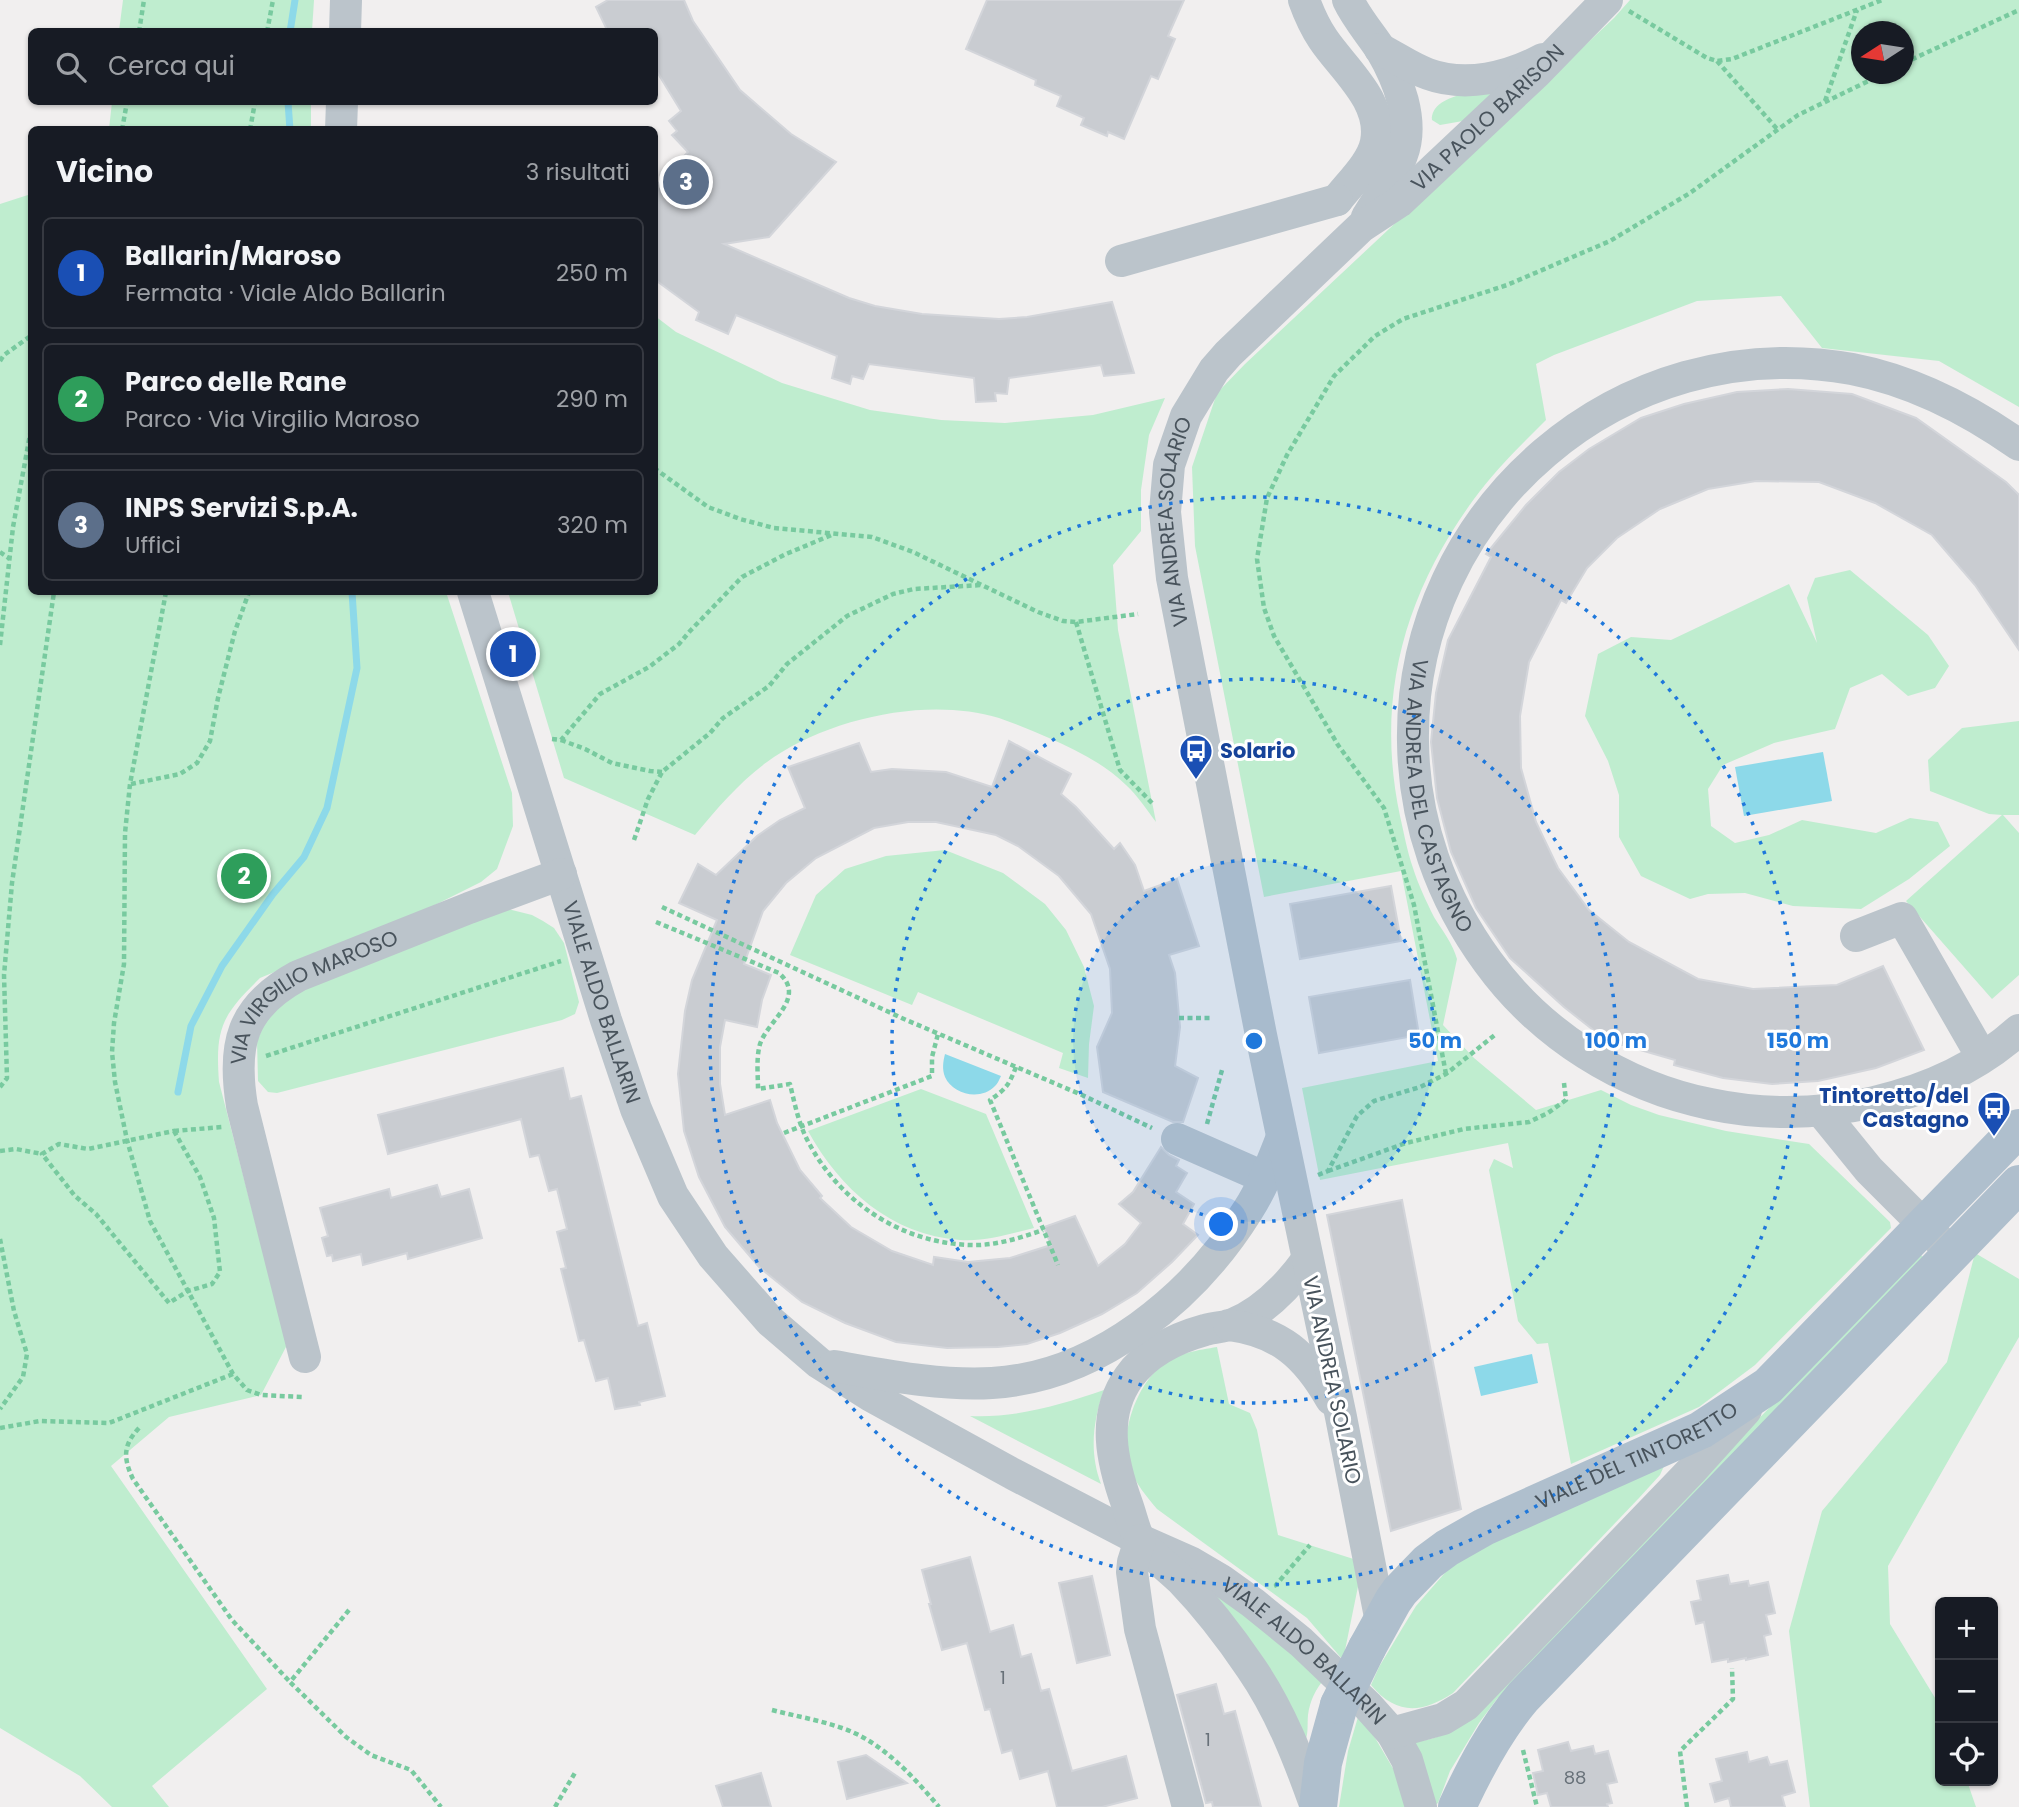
<!DOCTYPE html>
<html lang="it">
<meta charset="utf-8">
<style>
:root{--surface:#171b24;--page:#242831;--text:#f1f3f6;--muted:#9ea1a6;--line:#363941;--accent:#7c3aed}
body{margin:0;font-family:Poppins,sans-serif;background:var(--page);color:var(--text)}
.controls{position:absolute;right:21px;bottom:21px;display:grid;overflow:hidden;border-radius:10px;box-shadow:0 2px 5px #0004}
.controls button{width:63px;height:63px;display:grid;place-items:center;padding:0;border:0;border-bottom:2px solid var(--line);background:var(--surface);color:var(--text);font:35px sans-serif}
.compass{position:absolute;left:1851px;top:21px;width:63px;height:63px;border-radius:50%;background:var(--surface);box-shadow:0 2px 5px #0004;rotate:258deg}
.you{position:absolute;left:1222px;top:1225px;width:24px;height:24px;margin:-18px;border:5px solid #fff;border-radius:50%;background:#1a73e8;box-shadow:0 0 0 10px #1a73e833}
.badge{display:grid;place-items:center;width:46px;height:46px;border-radius:50%;background:var(--accent);color:#fff;font-size:23px;font-weight:700}
.pin{position:absolute;translate:-50% -50%;border:4px solid #fff;box-shadow:0 2px 7px #0006}
.list{margin:0;padding:0;list-style:none}
h2{display:flex;justify-content:space-between;align-items:center;height:91px;margin:0;padding:0 28px;font-size:30px}
h2 small{font-size:23px;font-weight:400;color:var(--muted)}
.list li{display:grid;grid-template-columns:46px 1fr auto;gap:21px;align-items:center;box-sizing:border-box;height:112px;margin:0 14px 14px;padding:0 14px;border:2px solid var(--line);border-radius:10px}
.list b{display:block;font-size:26px;white-space:nowrap}
.list p{margin:0;font-size:23px;white-space:nowrap;color:var(--muted)}
.list em{font-size:23px;font-style:normal;color:var(--muted)}
.icon{flex:none;width:38px;height:38px;fill:none;stroke:currentColor;stroke-width:2;stroke-linecap:round;stroke-linejoin:round}
.map{position:relative;flex:none;width:2019px;height:1807px;overflow:hidden}
.search{position:absolute;background:var(--surface);box-shadow:0 2px 5px #0004;left:28px;top:28px;width:630px;height:77px;display:flex;align-items:center;gap:18px;box-sizing:border-box;padding:0 24px;border-radius:10px;color:var(--muted);font-size:26px}
.panel{position:absolute;background:var(--surface);box-shadow:0 2px 5px #0004;left:28px;top:126px;width:630px;height:469px;border-radius:10px}
.map>svg:first-child{display:block}
.green{fill:#bfedcf;fill-rule:evenodd}
.water{fill:#8dd9e9}
.lines{fill:none;stroke-linecap:round;stroke-linejoin:round}
.stream{stroke:#8dd9e9;stroke-width:7}
.building{fill:#c9ccd1;stroke:#d3d5da;stroke-width:2}
.path{stroke:#78ca9f;stroke-width:4.5;stroke-dasharray:5 3.5;stroke-linecap:butt}
.minor{stroke:#bbc4cb;stroke-width:32}
.major{stroke:#afbfcd;stroke-width:38}
.major-bridge{stroke:#afbfcd;stroke-width:38}
.ring{fill:none;stroke:#1f78db;stroke-width:3.5;stroke-dasharray:3.5 7}
.labels{text-anchor:middle;stroke-width:6;stroke-linejoin:round;paint-order:stroke}
.number-label{font-size:18px;fill:#687179}
.street-label{font-size:21px;fill:#48535c;stroke:#fff}
.transit-label{font-size:21px;font-weight:bold;fill:#164399;stroke:#fff;text-anchor:start}
.centre{fill:#1f78db;stroke:#fff;stroke-width:3.5}
.ring-label{font-size:21px;text-anchor:middle;font-weight:bold;fill:#1f78db;stroke:#fff;stroke-width:6;stroke-linejoin:round;paint-order:stroke}
</style>
<div class="map">
<svg width="2019" height="1807" viewBox="0 0 2019 1807">
<rect width="100%" height="100%" fill="#f1efef"/>
<g class="green">
<path d="M123 0H314L312 31H119Z"/>
<path d="M1630 0H2019V407L1939 361 1822 348 1781 296 1697 301 1554 355 1536 364 1546 420C1521 445 1495 470 1474 499 1404 595 1375 698 1400 816 1404 833 1407 851 1413 868 1418 884 1426 901 1434 917 1442 930 1453 944 1457 959L1443 1025 1474 1058 1536 1110 1601 1090 1631 1105 1659 1115 1726 1131 1809 1144 1890 1222 1891 1228 1755 1365 1699 1407 1571 1464 1548 1343 1537 1344 1518 1321 1489 1170 1494 1159 1513 1168 1508 1143 1320 1180 1302 1088 1438 1061 1401 871 1264 897 1195 546 1192 467 1217 393 1245 364 1614 18ZM1862 32H1904V74H1862Z"/>
<path d="M1502 88 1463 121 1440 125 1432 120C1431 93 1484 91 1502 88Z"/>
<path d="M112 102H311V129H109Z"/>
<path d="M31 194 32 592H446L512 793 513 826 497 869 481 882 433 906 260 978C222 1015 215 1028 219 1082L287 1345 261 1395 169 1417 111 1466 267 1689 152 1786 169 1807H112L80 1776 0 1728V204Z"/>
<path d="M655 316 676 332 782 383 870 410 941 420 1005 423 1093 415 1165 398 1149 435 1141 490V531L1113 565 1118 630 1156 822C1147 810 1138 796 1126 785 1105 764 1076 750 1049 738 1033 731 1016 724 999 718 929 697 835 717 774 757 743 778 719 806 695 835L564 778 508 592H654Z"/>
<path d="M1850 570 1928 635 1949 666 1935 688 1908 696 1882 674 1850 688 1835 729 1774 743 1723 765 1708 789 1711 826 1735 843 1769 835 1802 820 1876 833 1910 818 1938 822 1950 846 1909 879 1861 909 1793 906 1745 893 1708 894 1690 899 1641 876 1619 837V795L1608 761 1585 716 1598 654 1631 637 1671 640 1789 584 1817 643 1807 598 1815 578Z"/>
<path d="M2019 721V815H2003L2019 833V975L1992 999 1906 901 2002 815 1989 814 1930 791 1928 760 1962 728Z"/>
<path d="M945 850 1003 873 1045 904 1066 930 1084 967 1094 1006 1089 1044 1088 1078 1059 1068 1063 1053 918 992 912 1005 790 955 816 895 845 869 886 856Z"/>
<path d="M508 909 532 915 543 921 554 928 564 943 579 1002 575 1014 562 1020 277 1093 268 1092 258 1081 257 1041 267 1018 288 994Z"/>
<path d="M921 1089 986 1114 1034 1228C1010 1234 984 1242 960 1240 891 1235 840 1189 808 1131Z"/>
<path d="M1919 1253 1924 1258 1497 1699 1479 1723 1450 1771 1438 1803 1435 1805 1409 1743C1438 1739 1451 1734 1473 1714Z"/>
<path d="M1975 1253 2019 1279V1337L1888 1566 1890 1624 1940 1706V1781H1967L1976 1807H1810L1789 1631 1822 1511 1947 1362Z"/>
<path d="M1217 1347 1229 1404 1250 1413 1257 1430 1278 1535 1363 1562 1343 1660 1307 1618 1157 1509C1147 1497 1136 1484 1130 1469 1118 1437 1136 1386 1161 1366 1176 1353 1199 1350 1217 1347Z"/>
<path d="M1104 1390C1093 1421 1089 1452 1101 1484L970 1416C1017 1418 1060 1405 1104 1390Z"/>
<path d="M1664 1466 1660 1475 1639 1498 1453 1693C1421 1714 1396 1715 1371 1685L1379 1667 1403 1627 1416 1606 1450 1567 1536 1516Z"/>
<path d="M1199 1579 1325 1678C1316 1689 1310 1700 1308 1715 1307 1726 1309 1734 1304 1744Z"/>
<path d="M1358 1717 1374 1736 1398 1777 1406 1807H1339L1348 1751Z"/>
</g>
<g class="water">
<path d="M1823 752 1832 801 1744 816 1735 767Z"/>
<path d="M945 1054 1001 1076C1000 1078 997 1085 995 1086 981 1101 953 1095 945 1077 942 1069 943 1062 945 1054Z"/>
<path d="M1532 1354 1538 1383 1481 1396 1474 1367Z"/>
</g>
<g class="lines">
<g class="stream">
<path d="M290 32 295 0"/>
<path d="M288 102 290 130"/>
<path d="M178 1092 191 1026 222 966 273 894 304 857 327 808 357 668 352 592"/>
</g>
</g>
<g class="building">
<path d="M608 0H684L693 21 740 90 791 134 836 162 769 237 724 244 849 298 875 306 922 314 999 319 1027 317 1112 302 1134 373 1104 376 1101 365 1009 378 1007 394 995 393 996 401 976 402 974 378 869 364 863 379 852 376 850 384 832 378 837 356 736 315 728 334 696 320 699 312 654 279V188L688 152 672 135 677 131 669 121 681 111 654 67V32H608L596 7Z"/>
<path d="M987 0H1184L1168 36 1175 39 1158 79 1151 76 1124 139 1108 132 1107 136 1081 125 1084 118 1057 106 1061 96 1035 85 1036 80 966 49Z"/>
<path d="M1788 389 1852 394 1916 418 2006 482 2019 495V650L1975 585 1932 535 1875 503 1819 482 1756 481 1708 489 1660 509 1617 538 1587 568 1566 603 1561 600 1529 662 1520 716 1521 768 1536 822 1558 868 1589 910 1629 942 1698 979 1753 989 1837 985 1883 966 1924 1050 1876 1068 1818 1081 1772 1084 1723 1078 1674 1065 1675 1060 1606 1040 1564 1007 1510 958 1476 908 1451 852 1437 798 1431 742 1436 693 1448 640 1491 557 1486 554 1526 505 1559 472 1589 449 1641 418 1684 404 1737 392Z"/>
<path d="M1009 741 1071 774 1061 794 1076 807 1114 849 1120 843 1135 865 1144 891 1177 879 1199 946 1169 955 1175 973 1180 1027 1175 1066 1198 1078 1183 1122H1173L1103 1092 1097 1047 1112 1013 1110 969 1091 914 1059 876 1018 846 996 835 936 822H908L874 828 816 858 786 883 763 911 744 964 771 975 762 1000 757 1027 725 1020 720 1047V1084L725 1115 770 1100 777 1123 800 1170 822 1196 820 1198 851 1227 892 1251 933 1265 934 1257 968 1262 1010 1258 1051 1245 1044 1227 1075 1216 1098 1266 1125 1244 1141 1223 1119 1204 1133 1192 1161 1147 1169 1155 1179 1160 1176 1166 1187 1173 1176 1192 1194 1204 1183 1224 1198 1235 1172 1262 1137 1293 1102 1314 1060 1333 1027 1344 998 1347 947 1348 896 1342 845 1323 802 1302 759 1267 725 1227 699 1177 684 1131 678 1074 685 1011 692 980 717 920 679 903 698 864 716 875 757 836 780 820 805 808 788 767 859 743 871 772 892 769 946 772 992 787Z"/>
<path d="M1391 886 1401 941 1300 959 1290 904Z"/>
<path d="M1410 980 1419 1035 1319 1053 1309 997Z"/>
<path d="M563 1068 570 1099 581 1096 638 1326 647 1323 665 1396 639 1402 640 1405 615 1409 608 1378 596 1381 584 1340 579 1341 561 1269 566 1268 557 1232 567 1229 557 1189 549 1191 539 1155 530 1157 521 1119 388 1154 378 1115Z"/>
<path d="M437 1185 441 1197 469 1189 482 1238 408 1259 407 1253 363 1265 361 1254 333 1261 332 1255 327 1256 322 1238 328 1236 320 1208 389 1189 391 1198Z"/>
<path d="M1402 1200 1461 1509 1391 1531 1327 1215Z"/>
<path d="M970 1557 990 1632 1013 1625 1021 1657 1031 1654 1041 1691 1049 1689 1072 1771 1126 1756 1137 1798 1102 1807H1057L1048 1771 1020 1779 1012 1750 1002 1753 990 1709 985 1710 967 1643 942 1650 929 1604H931L922 1570Z"/>
<path d="M1728 1575 1730 1584 1748 1581 1749 1586 1768 1582 1775 1613 1766 1615 1771 1634 1764 1636 1768 1655 1746 1660V1658L1728 1662V1659L1712 1662 1704 1622 1696 1624 1691 1602 1701 1600 1697 1581Z"/>
<path d="M1092 1576 1110 1655 1077 1663 1059 1583Z"/>
<path d="M1216 1684 1224 1714 1235 1711 1261 1807H1213L1212 1802 1206 1803 1177 1695Z"/>
<path d="M1568 1742 1571 1751 1593 1746 1595 1754 1608 1751 1617 1782 1607 1784 1612 1803 1607 1804 1608 1807H1551L1547 1793 1538 1795 1533 1773 1543 1771 1538 1750Z"/>
<path d="M1747 1752 1749 1762 1767 1757 1770 1765 1787 1761 1795 1792 1782 1796 1785 1807H1731L1729 1798 1715 1802 1710 1784 1722 1781 1716 1759Z"/>
<path d="M866 1755 907 1783 847 1799 838 1762Z"/>
<path d="M761 1773 771 1807H723L716 1786Z"/>
</g>
<g class="lines">
<g class="path">
<path d="M1629 11 1707 58 1717 61 1732 59 1882 0"/>
<path d="M139 32 144 0"/>
<path d="M267 32 273 0"/>
<path d="M1717 61 1778 130"/>
<path d="M1904 63 2019 10"/>
<path d="M1825 101 1857 10"/>
<path d="M122 130 127 102"/>
<path d="M250 130 255 102"/>
<path d="M0 361 4 355 32 335"/>
<path d="M654 468 708 507 740 519 774 528 872 537 913 552 1038 612 1063 621 1076 622 1138 614"/>
<path d="M0 552 10 559"/>
<path d="M166 592 130 784 125 833 124 964 114 1023 112 1052 115 1082 127 1140 150 1221 233 1374 247 1390 261 1395 302 1397"/>
<path d="M1076 622 1120 770 1152 803"/>
<path d="M0 645 13 527 32 424"/>
<path d="M552 739 561 740 600 694 649 667 679 644 690 631 742 577 786 554 834 534"/>
<path d="M561 740 585 749 612 763 650 771 662 772"/>
<path d="M131 784 180 774 197 763 210 741 218 698 235 631 249 592"/>
<path d="M634 840 648 799 662 772 710 733 723 718 769 686 787 664 847 616 893 594 914 589 982 585"/>
<path d="M662 907 904 1019 1082 1095 1152 1128"/>
<path d="M656 922 779 973C807 998 768 1020 760 1044 756 1058 758 1075 758 1089L790 1084C795 1105 799 1126 810 1145 842 1204 903 1243 970 1245 995 1246 1020 1238 1043 1230"/>
<path d="M1179 1018H1211"/>
<path d="M266 1056 561 961"/>
<path d="M1016 1067C1009 1085 1006 1089 990 1100L1058 1265"/>
<path d="M1446 1074 1414 905 1384 808 1338 745 1274 636 1264 608 1257 559 1267 498 1287 455 1334 376 1375 336 1403 319 1507 285 1610 241 1690 193 1798 115 1883 74"/>
<path d="M0 1087 7 1078 4 975 12 883 54 592"/>
<path d="M1207 1124 1222 1070"/>
<path d="M174 1131 200 1177 214 1218 220 1272 212 1284 188 1291 169 1303 96 1214 75 1196 42 1154 59 1144 88 1149Z"/>
<path d="M174 1131 222 1127"/>
<path d="M784 1133 932 1076V1057L938 1034"/>
<path d="M0 1151 16 1149 42 1154"/>
<path d="M1328 1171 1406 1143 1464 1129 1529 1122 1548 1113 1566 1100 1564 1083"/>
<path d="M1318 1175 1328 1171 1357 1116 1374 1101 1420 1087 1446 1074 1496 1034"/>
<path d="M0 1239 14 1311 27 1354 23 1377 0 1409"/>
<path d="M0 1428 40 1421 109 1423 233 1374"/>
<path d="M139 1428C123 1445 123 1458 133 1479L232 1620 290 1682"/>
<path d="M1277 1587 1276 1585 1310 1545"/>
<path d="M349 1610 290 1682 346 1737 371 1755 411 1770 441 1807"/>
<path d="M772 1710C795 1716 819 1720 842 1728 881 1741 913 1776 939 1807"/>
<path d="M1523 1750 1537 1807"/>
<path d="M555 1807 576 1771"/>
<path d="M1687 1807 1680 1751 1733 1699 1732 1668"/>
</g>
<g class="minor">
<path d="M1304 0C1309 14 1315 27 1323 39 1343 69 1384 101 1376 142 1372 163 1350 183 1337 200"/>
<path d="M1348 0C1357 19 1370 33 1381 50 1398 79 1415 121 1402 155 1394 177 1379 197 1367 217"/>
<path d="M345 32 346 0"/>
<path d="M1380 49C1396 57 1411 68 1428 74 1466 88 1509 77 1543 59"/>
<path d="M341 130 342 102"/>
<path d="M1121 261 1337 200"/>
<path id="s1" d="M2019 445C1968 409 1914 381 1852 369 1622 327 1409 510 1413 742 1414 822 1441 898 1488 962 1541 1035 1622 1086 1710 1104 1813 1126 1939 1102 2019 1030"/>
<path id="s2" d="M473 592 606 1020 636 1109 673 1196 713 1256 770 1321 819 1363 871 1396 1013 1474 1140 1540 1192 1563 1221 1580 1253 1603 1301 1642 1367 1705 1392 1733 1407 1760 1421 1807"/>
<path d="M1856 936 1902 918 1982 1057"/>
<path d="M1821 1111 1869 1170 1941 1242"/>
<path d="M1177 1139 1266 1178"/>
<path d="M1307 1260C1288 1286 1262 1313 1231 1325 1222 1327 1213 1328 1205 1330 1176 1338 1147 1352 1129 1377 1101 1416 1112 1462 1127 1504 1131 1515 1134 1529 1139 1539 1146 1551 1170 1569 1181 1580 1207 1607 1230 1637 1251 1668 1280 1710 1299 1759 1316 1807"/>
<path d="M1229 1325C1280 1332 1306 1355 1331 1399"/>
<path id="s3" d="M305 1357 242 1106C232 1045 241 1007 298 976L469 908 561 874"/>
<path d="M834 1366C886 1375 939 1386 992 1383 1098 1377 1194 1297 1248 1210 1263 1187 1272 1162 1282 1137"/>
<path d="M1140 1540 1133 1562 1132 1572 1140 1629 1188 1807"/>
<path id="s4" d="M1381 1622 1341 1417 1261 1035 1172 578 1165 512 1169 465 1186 416 1214 370 1228 354 1361 227 1399 202 1536 73 1607 0"/>
<path d="M1392 1733 1443 1719 1466 1705 1691 1471 1746 1410"/>
</g>
<g class="major">
<path id="s5" d="M1367 1648 1393 1601 1400 1591 1428 1562 1447 1548 1484 1527 1701 1430 1768 1386 2019 1128"/>
<path d="M1318 1807 1323 1763 1339 1705"/>
<path d="M1457 1807C1475 1768 1495 1730 1523 1697L2019 1184"/>
</g>
<path class="major-bridge" d="M1339 1705 1367 1648"/>
</g>
<circle cx="1254" cy="1041" r="181" fill="#1f78db" fill-opacity=".12"/>
<g class="ring">
<circle cx="1254" cy="1041" r="181"/>
<circle cx="1254" cy="1041" r="362"/>
<circle cx="1254" cy="1041" r="544"/>
</g>
<defs>
<symbol id="bus-pin" viewBox="-11 -11 22 30"><path d="M0 17L-7.5 6A9.5 9.5 0 1 1 7.5 6Z" fill="#1a4fb4" stroke="#fff"/><path d="M-5-6H5V4H4V6H2V4H-2V6H-4V4H-5ZM-3.5-4V0h7V-4ZM-3.5 1.2v1.5H-2V1.2ZM2 1.2v1.5H3.5V1.2Z" fill="#fff"/></symbol>
</defs>
<g fill-rule="evenodd">
<use href="#bus-pin" x="1177" y="732" width="38" height="52"/>
<use href="#bus-pin" x="1975" y="1089" width="38" height="52"/>
</g>
<g class="labels">
<g class="number-label">
<text x="1003" y="1684">1</text>
<text x="1208" y="1746">1</text>
<text x="1575" y="1784">88</text>
</g>
<g class="street-label">
<text dy="7" stroke="none"><textPath href="#s4" startOffset="1657">VIA PAOLO BARISON</textPath></text>
<text dy="7" stroke="none"><textPath href="#s4" startOffset="1122">VIA ANDREA SOLARIO</textPath></text>
<text dy="7" stroke="none"><textPath href="#s1" startOffset="900">VIA ANDREA DEL CASTAGNO</textPath></text>
<text dy="7" stroke="none"><textPath href="#s2" startOffset="430">VIALE ALDO BALLARIN</textPath></text>
<text dy="7" stroke="none"><textPath href="#s3" startOffset="410">VIA VIRGILIO MAROSO</textPath></text>
<text transform="translate(1332 1380) rotate(78)" y="7">VIA ANDREA SOLARIO</text>
<text dy="7" stroke="none"><textPath href="#s5" startOffset="341">VIALE DEL TINTORETTO</textPath></text>
<text dy="7" stroke="none"><textPath href="#s2" startOffset="1426">VIALE ALDO BALLARIN</textPath></text>
</g>
<g class="transit-label">
<text x="1220" y="758">Solario</text>
<text x="1969" y="1103" text-anchor="end">Tintoretto/del<tspan x="1969" dy="24">Castagno</tspan></text>
</g>
</g>
<circle cx="1254" cy="1041" r="10" class="centre"/>
<g class="ring-label">
<text x="1435" y="1048">50 m</text>
<text x="1616" y="1048">100 m</text>
<text x="1798" y="1048">150 m</text>
</g>
</svg>
<div class="controls">
<button>+</button>
<button>−</button>
<button><svg class="icon" aria-label="locate" viewBox="0 0 24 24"><circle cx="12" cy="12" r="6"/><path d="M12 2v4M12 18v4M2 12h4M18 12h4"/></svg></button>
</div>
<svg class="compass" viewBox="-18 -18 36 36"><path d="M0-13l5 13h-10z" fill="#e53935"/><path d="M0 13l5-13h-10z" fill="#9ea1a6"/></svg>
<div class="you"></div>
<div class="pin badge" style="left:513px;top:654px;background:#1a4fb4">1</div>
<div class="pin badge" style="left:244px;top:876px;background:#2e9e5b">2</div>
<div class="pin badge" style="left:686px;top:182px;background:#5c6f8a">3</div>
<div class="search"><svg class="icon" aria-label="search" viewBox="0 0 24 24"><circle cx="10" cy="10" r="6"/><path d="M15 15l6 6"/></svg>Cerca qui</div>
<section class="panel">
<h2>Vicino<small>3 risultati</small></h2>
<ul class="list">
<li><span class="badge" style="background:#1a4fb4">1</span><div><b>Ballarin/Maroso</b><p>Fermata · Viale Aldo Ballarin</p></div><em>250 m</em></li>
<li><span class="badge" style="background:#2e9e5b">2</span><div><b>Parco delle Rane</b><p>Parco · Via Virgilio Maroso</p></div><em>290 m</em></li>
<li><span class="badge" style="background:#5c6f8a">3</span><div><b>INPS Servizi S.p.A.</b><p>Uffici</p></div><em>320 m</em></li>
</ul>
</section>
</div>
